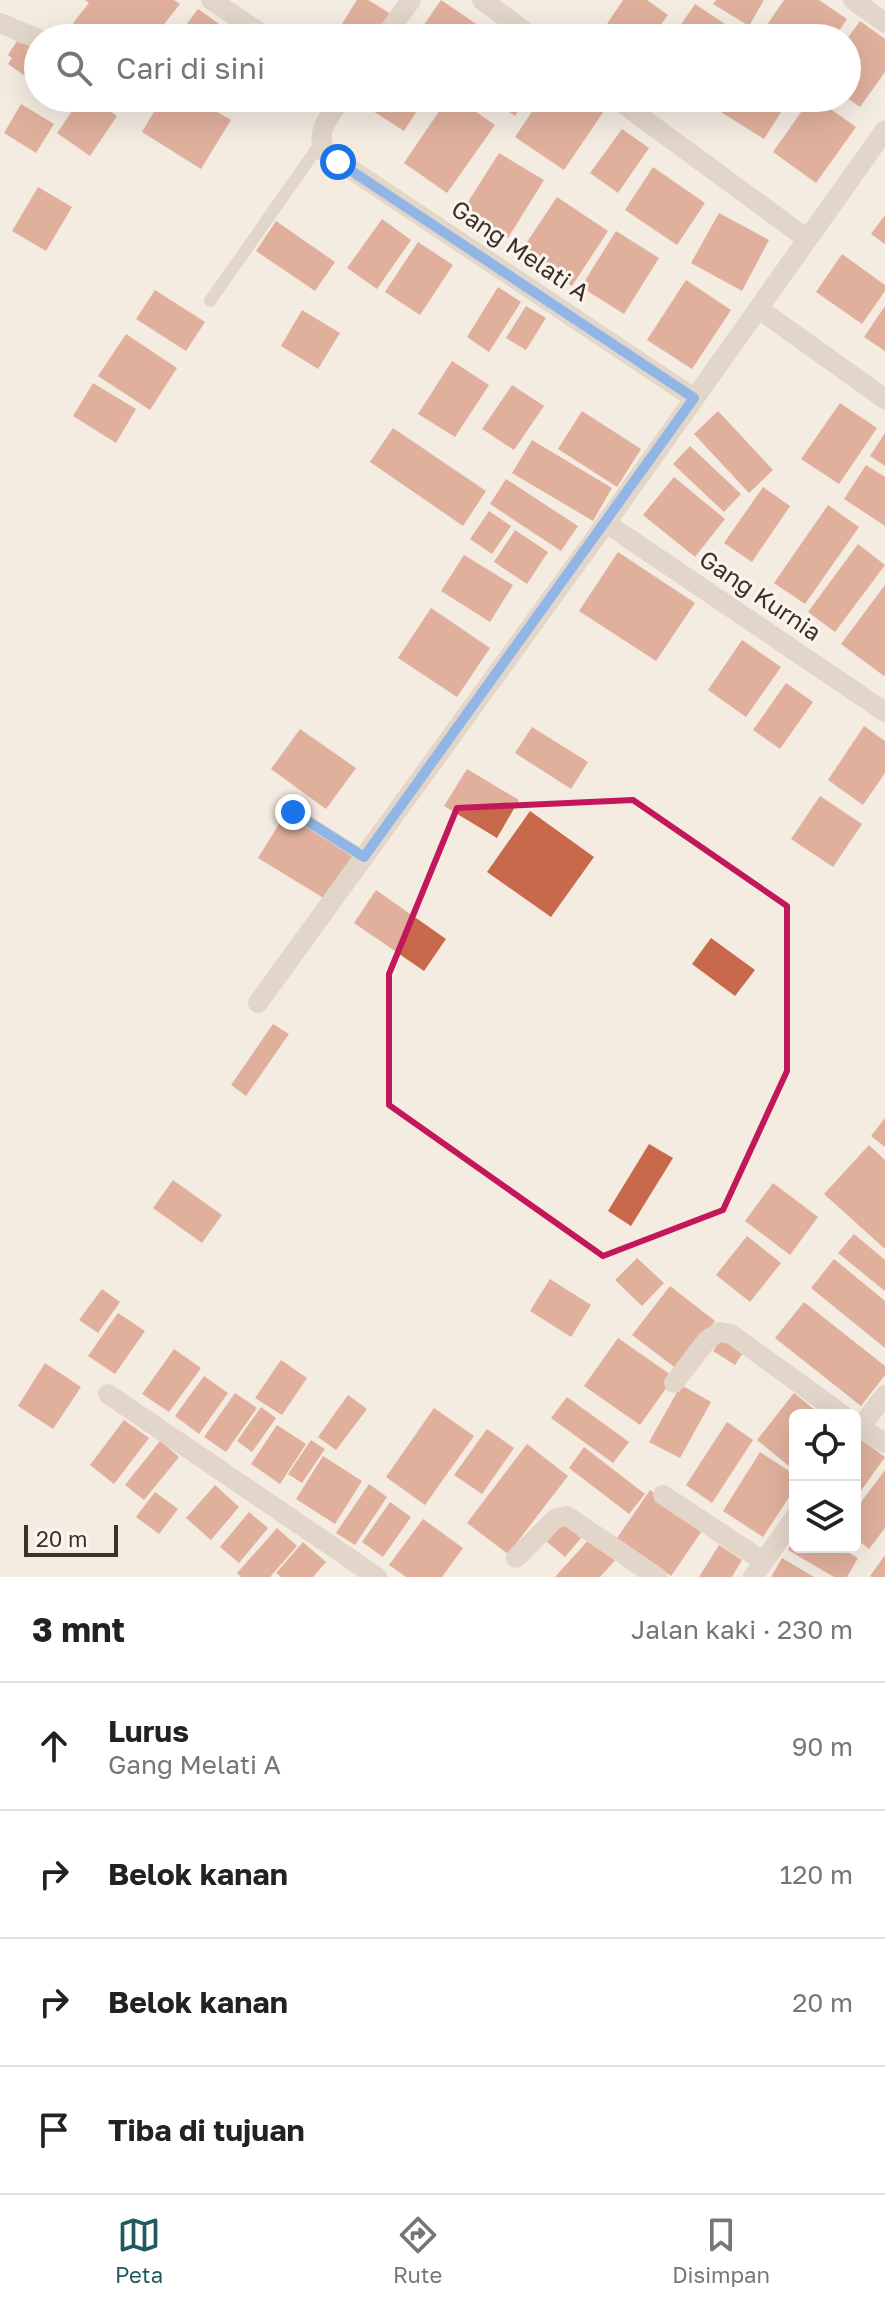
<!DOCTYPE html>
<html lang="id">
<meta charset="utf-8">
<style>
:root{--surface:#fff;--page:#f2f2f2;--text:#222;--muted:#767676;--line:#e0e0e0;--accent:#1f5a5e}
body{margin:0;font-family:"Golos Text",sans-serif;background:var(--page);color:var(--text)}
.controls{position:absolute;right:24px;bottom:24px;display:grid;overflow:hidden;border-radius:12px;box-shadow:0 8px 32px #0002}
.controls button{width:72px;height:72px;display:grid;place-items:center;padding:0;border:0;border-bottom:2px solid var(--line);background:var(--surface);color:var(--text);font:40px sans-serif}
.scale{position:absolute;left:24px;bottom:20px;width:94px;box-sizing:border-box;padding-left:8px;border:4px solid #3b302b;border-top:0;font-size:22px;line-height:28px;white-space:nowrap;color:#3b302b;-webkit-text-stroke:6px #fbf5ee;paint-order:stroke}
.stop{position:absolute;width:24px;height:24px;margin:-18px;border:6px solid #1a73e8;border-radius:50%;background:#fff}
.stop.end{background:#1a73e8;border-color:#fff;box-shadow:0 2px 8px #0008}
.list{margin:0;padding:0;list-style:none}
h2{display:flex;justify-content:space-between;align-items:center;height:104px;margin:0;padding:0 32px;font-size:34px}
h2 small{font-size:26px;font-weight:400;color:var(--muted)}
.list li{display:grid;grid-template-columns:52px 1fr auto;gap:24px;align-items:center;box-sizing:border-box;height:128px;padding:0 32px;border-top:2px solid var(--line)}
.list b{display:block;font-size:30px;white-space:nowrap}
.list p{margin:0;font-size:26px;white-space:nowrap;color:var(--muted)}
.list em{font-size:26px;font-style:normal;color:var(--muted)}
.icon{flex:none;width:44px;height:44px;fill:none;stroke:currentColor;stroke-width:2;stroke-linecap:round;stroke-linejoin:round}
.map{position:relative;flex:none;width:885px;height:1577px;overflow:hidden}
.search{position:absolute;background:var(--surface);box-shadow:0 8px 32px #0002;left:24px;right:24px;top:24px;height:88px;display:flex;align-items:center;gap:20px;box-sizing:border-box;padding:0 28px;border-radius:44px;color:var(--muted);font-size:30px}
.sheet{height:616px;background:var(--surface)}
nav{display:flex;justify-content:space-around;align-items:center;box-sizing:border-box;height:112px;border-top:2px solid var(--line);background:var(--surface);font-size:22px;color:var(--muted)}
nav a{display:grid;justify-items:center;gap:4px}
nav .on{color:var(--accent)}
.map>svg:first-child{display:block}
.building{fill:#c8694b}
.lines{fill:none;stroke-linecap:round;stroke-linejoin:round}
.service{stroke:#cdbbac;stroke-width:12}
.minor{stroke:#cdbbac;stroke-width:20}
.route{stroke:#1a73e8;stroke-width:10}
.marked{fill:none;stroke:#c2185b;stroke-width:6;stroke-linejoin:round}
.labels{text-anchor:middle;stroke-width:6;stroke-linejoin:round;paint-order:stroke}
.street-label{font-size:24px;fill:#3b302b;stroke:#fbf5ee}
</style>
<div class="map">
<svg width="885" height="1577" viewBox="0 0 885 1577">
<rect width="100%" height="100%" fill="#f4ebe1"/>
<g class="building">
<path d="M85 0H174L180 4 153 38H133L120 28 112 38H91L73 23 89 3Z"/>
<path d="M357 0H368L391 14 376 38H333Z"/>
<path d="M441 0 485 30 480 38H415Z"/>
<path d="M623 0H647L668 15 651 38H608L601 33Z"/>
<path d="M716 0H764L749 26 713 4Z"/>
<path d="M784 0H819L847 19 834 38H758Z"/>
<path d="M695 4 728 26 720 38H672Z"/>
<path d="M198 9 239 38H181L178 36Z"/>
<path d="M860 21 885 39V72L860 107 847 98V39Z"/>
<path d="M25 39 38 48 35 53 38 54V85L8 64 12 58 8 55 17 41 22 44Z"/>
<path d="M81 98H91L117 116 90 156 57 133Z"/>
<path d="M162 98H194L231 120 201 169 142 132Z"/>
<path d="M366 98H425L404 131 362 104Z"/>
<path d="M448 98H456L495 125 447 193 404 163Z"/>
<path d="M489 98H527L515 116Z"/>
<path d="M541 98H591L606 108 564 170 515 137Z"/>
<path d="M729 98H790L764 139 721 112Z"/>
<path d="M811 98H815L856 127 816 183 773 152Z"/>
<path d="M21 104 54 124 36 153 4 133Z"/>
<path d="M622 129 649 148 618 193 590 173Z"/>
<path d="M499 153 544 180 508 238 463 210Z"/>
<path d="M653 167 705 203 677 245 625 210Z"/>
<path d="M38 187 72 207 46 251 12 231Z"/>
<path d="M557 197 608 231 572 286 521 251Z"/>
<path d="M719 213 769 240 742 291 691 263Z"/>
<path d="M885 215V244L871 234Z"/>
<path d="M382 219 411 240 377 289 347 268Z"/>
<path d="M276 221 335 262 315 291 256 251Z"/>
<path d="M616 231 659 258 624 314 581 287Z"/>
<path d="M418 242 453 265 420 315 385 292Z"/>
<path d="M842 254 885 285V291L862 324 816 292Z"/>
<path d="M686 280 731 310 692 369 647 340Z"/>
<path d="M498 287 521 302 489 352 467 337Z"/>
<path d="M155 290 205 322 186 351 136 319Z"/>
<path d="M526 306 546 318 526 350 506 338Z"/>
<path d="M885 306V351L864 337Z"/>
<path d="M302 310 340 333 318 369 281 346Z"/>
<path d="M126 334 177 368 150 410 98 376Z"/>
<path d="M452 361 489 385 455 437 418 414Z"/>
<path d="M93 383 136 409 116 443 73 416Z"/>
<path d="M512 385 544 406 514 450 482 429Z"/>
<path d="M840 403 877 428 839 484 801 459Z"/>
<path d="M582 411 641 449 617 487 558 449Z"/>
<path d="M718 411 773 470 749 493 694 434Z"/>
<path d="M393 428 486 491 463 526 370 462Z"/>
<path d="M885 433V466L870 456Z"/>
<path d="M532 440 612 488 593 521 512 473Z"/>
<path d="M690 446 741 494 724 512 673 464Z"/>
<path d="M866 465 885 477V526L844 499Z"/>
<path d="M674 477 725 519 695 557 643 515Z"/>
<path d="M506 479 578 526 561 551 490 504Z"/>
<path d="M763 487 790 506 752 562 724 543Z"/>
<path d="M828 505 859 527 805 604 774 583Z"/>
<path d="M489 511 511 526 492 554 470 539Z"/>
<path d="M515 530 548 552 527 584 494 562Z"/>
<path d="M858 544 885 565 835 632 808 612Z"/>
<path d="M618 552 695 603 656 661 579 611Z"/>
<path d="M464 555 513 585 490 622 441 591Z"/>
<path d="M885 585V675L884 676 841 644Z"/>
<path d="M431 608 490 648 457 697 398 658Z"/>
<path d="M742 640 781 667 746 717 708 690Z"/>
<path d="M786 683 813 702 780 749 753 730Z"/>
<path d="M864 726 885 741V773L863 805 828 780Z"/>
<path d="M532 727 588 762 571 789 515 753Z"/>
<path d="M300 729 356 768 326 809 271 769Z"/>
<path d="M467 769 519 800 497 838 444 806Z"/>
<path d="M820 796 862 824 833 867 791 839Z"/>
<path d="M530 811 594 857 551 917 487 872Z"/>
<path d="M285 814 353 855 325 899 258 858Z"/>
<path d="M376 890 446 939 424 971 354 923Z"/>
<path d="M711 938 755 970 735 996 692 964Z"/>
<path d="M273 1024 289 1034 246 1096 231 1085Z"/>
<path d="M885 1118V1147L871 1136Z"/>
<path d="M649 1144 673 1158 631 1226 608 1211Z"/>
<path d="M869 1145 885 1160V1249L824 1194Z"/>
<path d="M173 1180 222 1215 202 1243 153 1208Z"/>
<path d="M773 1183 818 1217 790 1255 745 1221Z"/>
<path d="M854 1234 885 1260V1291L838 1253Z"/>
<path d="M747 1236 781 1263 750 1302 716 1275Z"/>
<path d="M637 1258 664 1283 642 1306 615 1280Z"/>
<path d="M834 1259 885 1301V1348L811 1288Z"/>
<path d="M550 1279 591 1305 571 1337 530 1311Z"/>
<path d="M670 1286 715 1321 677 1369 632 1335Z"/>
<path d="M102 1289 120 1302 98 1333 79 1320Z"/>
<path d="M804 1302 885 1366V1375L861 1406 775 1338Z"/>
<path d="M118 1313 145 1331 115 1374 88 1356Z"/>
<path d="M724 1334 746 1348 735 1365 713 1351Z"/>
<path d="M618 1338 674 1377 640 1425 584 1386Z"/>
<path d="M174 1349 201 1368 169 1412 142 1394Z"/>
<path d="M281 1360 307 1378 282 1415 255 1398Z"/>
<path d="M45 1363 81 1387 53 1429 18 1406Z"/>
<path d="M204 1376 228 1393 199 1434 175 1416Z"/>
<path d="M681 1385 711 1402 680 1458 649 1442Z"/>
<path d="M235 1393 257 1408 226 1452 204 1437Z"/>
<path d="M794 1393 821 1415H795V1461L790 1467 757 1440Z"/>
<path d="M348 1395 367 1409 336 1450 318 1437Z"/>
<path d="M567 1397 629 1442 613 1463 551 1418Z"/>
<path d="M261 1407 276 1418 252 1452 237 1441Z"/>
<path d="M434 1408 474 1436 425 1505 386 1477Z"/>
<path d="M124 1420 149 1438 114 1484 90 1465Z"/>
<path d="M727 1422 753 1440 712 1503 686 1485Z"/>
<path d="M277 1425 306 1444 280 1484 251 1464Z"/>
<path d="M487 1429 514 1448 482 1494 454 1475Z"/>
<path d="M860 1439 885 1457 855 1499V1446Z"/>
<path d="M311 1440 325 1449 302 1483 288 1474Z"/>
<path d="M160 1441 179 1457 144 1500 125 1485Z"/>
<path d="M527 1444 568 1476 508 1554 467 1523Z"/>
<path d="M584 1447 645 1494 629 1514 569 1468Z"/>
<path d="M760 1452 795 1475V1488L763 1537 723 1511Z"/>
<path d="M323 1456 362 1481 335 1524 296 1499Z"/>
<path d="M885 1470V1528L869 1549 855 1538V1510Z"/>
<path d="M369 1484 387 1497 355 1545 336 1533Z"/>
<path d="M215 1485 239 1507 211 1540 186 1518Z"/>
<path d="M650 1490 704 1528 671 1576 617 1538Z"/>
<path d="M155 1492 178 1509 159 1534 136 1517Z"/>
<path d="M390 1502 411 1517 383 1557 362 1542Z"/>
<path d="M249 1512 268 1528 239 1563 220 1547Z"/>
<path d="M423 1519 463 1548 442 1577H406L389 1565Z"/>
<path d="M563 1523 581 1538 565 1557 547 1542Z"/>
<path d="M277 1528 297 1546 270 1577H241L237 1573Z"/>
<path d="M592 1536 617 1558 600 1577H555Z"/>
<path d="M795 1537V1547H839L858 1558 847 1577H834L788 1550Z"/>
<path d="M303 1542 326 1562 313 1577H281L276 1573Z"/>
<path d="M719 1545 742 1560 732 1577H699Z"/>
<path d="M885 1555V1577H872L870 1576Z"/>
<path d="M782 1558 814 1577H771Z"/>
</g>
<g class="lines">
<g class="service">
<path d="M210 301 320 144"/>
<path d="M293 812 364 857"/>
</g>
<g class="minor">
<path d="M211 0 268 38"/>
<path d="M482 0 534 38"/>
<path d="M853 0 885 23"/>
<path d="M0 23 38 39"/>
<path d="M384 38 411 0"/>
<path d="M342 98C331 114 314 132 325 152L694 398"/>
<path d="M615 98 807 239"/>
<path d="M759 309 885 399"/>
<path d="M606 523 885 712"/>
<path d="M258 1003 606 523 885 130"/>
<path d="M674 1383 707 1340 719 1332 731 1334 843 1415"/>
<path d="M108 1394 377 1577"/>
<path d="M855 1424 885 1443"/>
<path d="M855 1434 885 1395"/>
<path d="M663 1495 763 1561"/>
<path d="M516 1558 556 1518 567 1516 657 1577"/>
<path d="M753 1577 795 1517"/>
</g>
</g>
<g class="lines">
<path class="route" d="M293 812 364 857 694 398 338 162"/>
</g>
<path d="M0 0H885V1577H0ZM633 800 787 906V1071L723 1210 603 1256 389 1105V974L457 808Z" fill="#f4ebe1" fill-opacity=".55" fill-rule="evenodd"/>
<path class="marked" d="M633 800 787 906V1071L723 1210 603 1256 389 1105V974L457 808Z"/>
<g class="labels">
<g class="street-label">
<text transform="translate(520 251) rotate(34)" y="8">Gang Melati A</text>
<text transform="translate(760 596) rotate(34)" y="8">Gang Kurnia</text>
</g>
</g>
</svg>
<div class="controls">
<button><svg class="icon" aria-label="locate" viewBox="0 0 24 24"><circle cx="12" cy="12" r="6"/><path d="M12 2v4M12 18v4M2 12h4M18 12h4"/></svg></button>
<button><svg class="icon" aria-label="layers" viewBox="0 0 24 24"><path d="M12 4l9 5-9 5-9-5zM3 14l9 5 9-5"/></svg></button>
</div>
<div class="scale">20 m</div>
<div class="stop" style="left:338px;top:162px"></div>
<div class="stop end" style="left:293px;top:812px"></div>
<div class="search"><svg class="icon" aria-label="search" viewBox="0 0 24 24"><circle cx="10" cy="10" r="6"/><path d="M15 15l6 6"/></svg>Cari di sini</div>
</div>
<section class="sheet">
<h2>3 mnt<small>Jalan kaki · 230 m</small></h2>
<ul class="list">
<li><svg class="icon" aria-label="ahead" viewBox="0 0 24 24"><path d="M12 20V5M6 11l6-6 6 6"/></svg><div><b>Lurus</b><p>Gang Melati A</p></div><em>90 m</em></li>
<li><svg class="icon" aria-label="right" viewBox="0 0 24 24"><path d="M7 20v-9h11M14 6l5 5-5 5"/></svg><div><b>Belok kanan</b></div><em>120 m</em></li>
<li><svg class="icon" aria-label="right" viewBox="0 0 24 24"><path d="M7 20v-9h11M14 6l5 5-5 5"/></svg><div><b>Belok kanan</b></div><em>20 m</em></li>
<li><svg class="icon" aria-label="arrive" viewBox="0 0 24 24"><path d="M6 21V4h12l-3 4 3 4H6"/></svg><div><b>Tiba di tujuan</b></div></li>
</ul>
</section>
<nav>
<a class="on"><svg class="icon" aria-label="map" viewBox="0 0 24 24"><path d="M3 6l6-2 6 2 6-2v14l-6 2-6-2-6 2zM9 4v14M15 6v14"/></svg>Peta</a>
<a><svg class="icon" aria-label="directions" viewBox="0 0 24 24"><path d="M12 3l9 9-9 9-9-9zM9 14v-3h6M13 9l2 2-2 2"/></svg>Rute</a>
<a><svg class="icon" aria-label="saved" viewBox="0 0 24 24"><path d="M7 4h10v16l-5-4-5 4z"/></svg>Disimpan</a>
</nav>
